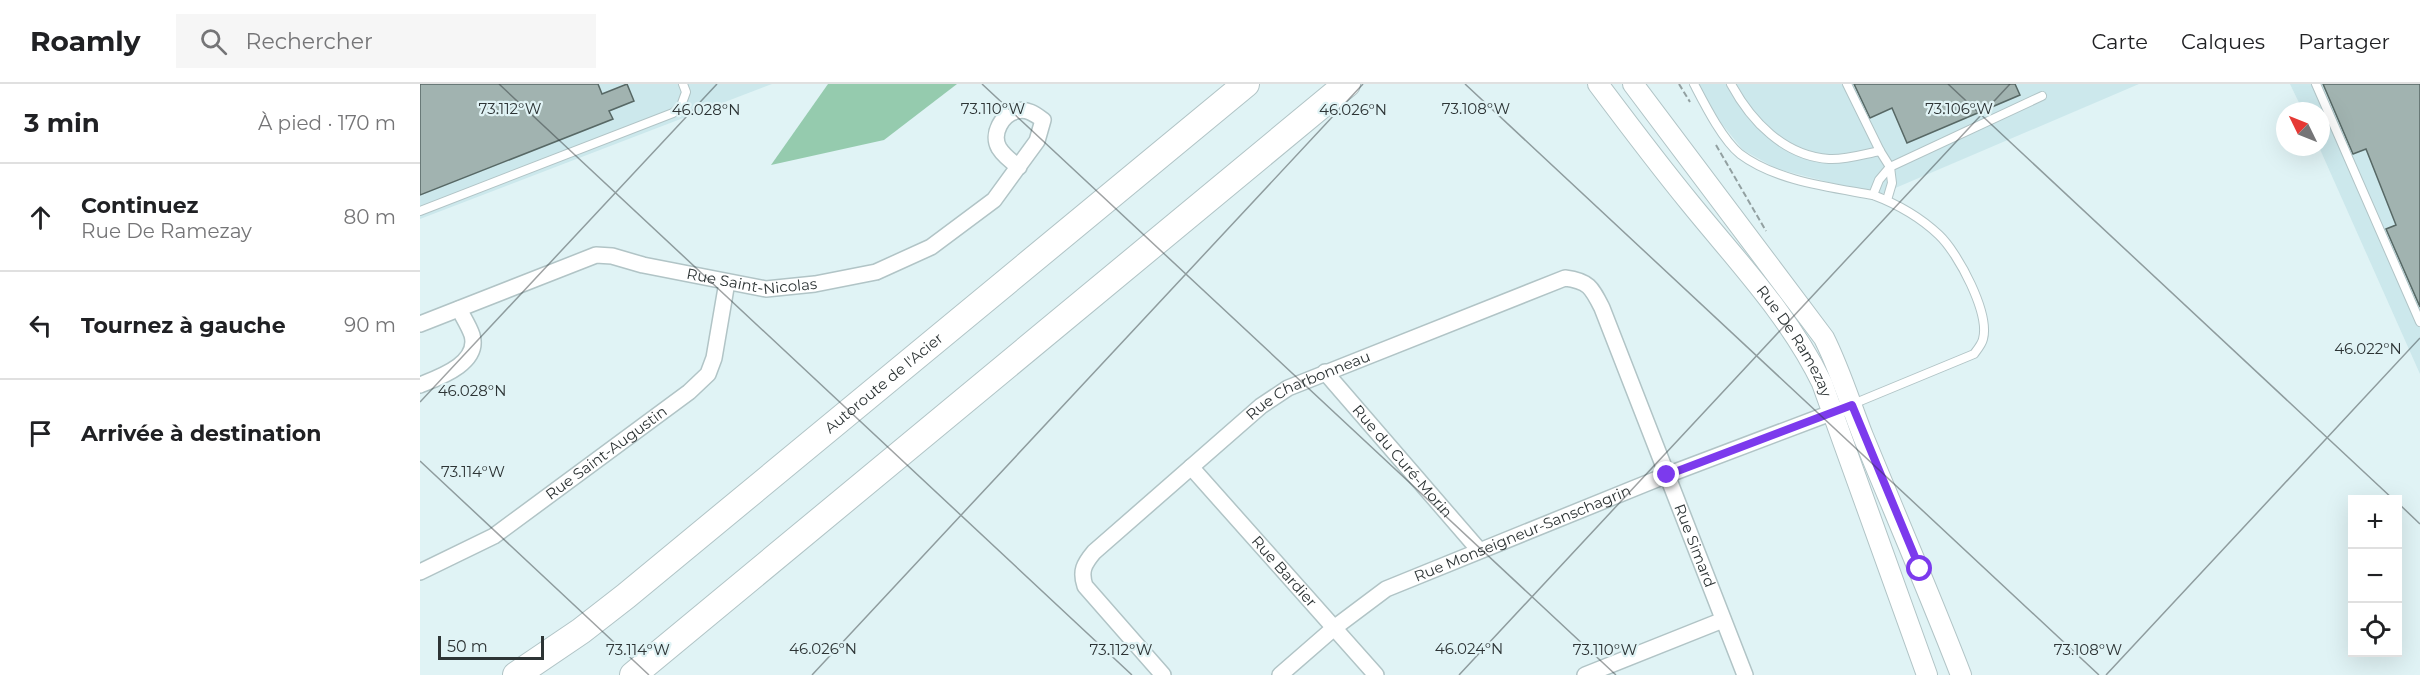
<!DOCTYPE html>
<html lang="fr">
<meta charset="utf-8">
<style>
:root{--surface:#fff;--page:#f6f6f6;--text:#202124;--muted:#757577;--line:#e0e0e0}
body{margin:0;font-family:Montserrat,sans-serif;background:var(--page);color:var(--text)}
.controls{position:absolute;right:18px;bottom:18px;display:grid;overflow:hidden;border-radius:0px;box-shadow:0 6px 24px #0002}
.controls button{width:54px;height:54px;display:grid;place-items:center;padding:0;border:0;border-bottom:2px solid var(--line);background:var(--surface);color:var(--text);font:30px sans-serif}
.compass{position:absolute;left:1856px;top:18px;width:54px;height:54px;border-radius:50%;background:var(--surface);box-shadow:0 6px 24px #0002;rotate:313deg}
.scale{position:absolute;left:18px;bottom:15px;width:106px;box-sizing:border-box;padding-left:6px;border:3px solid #2d3435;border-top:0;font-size:16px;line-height:21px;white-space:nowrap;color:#2d3435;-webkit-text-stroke:4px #e0f3f5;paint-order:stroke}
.stop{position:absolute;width:18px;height:18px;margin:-14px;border:4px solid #7c3aed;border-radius:50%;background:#fff}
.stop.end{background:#7c3aed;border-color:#fff;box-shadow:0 2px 6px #0008}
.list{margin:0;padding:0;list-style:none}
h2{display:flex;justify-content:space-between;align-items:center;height:78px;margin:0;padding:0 24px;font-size:26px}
h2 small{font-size:20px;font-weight:400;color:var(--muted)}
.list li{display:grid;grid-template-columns:39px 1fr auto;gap:18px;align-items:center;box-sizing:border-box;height:108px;padding:0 24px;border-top:2px solid var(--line)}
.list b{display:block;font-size:22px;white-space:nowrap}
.list p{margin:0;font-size:20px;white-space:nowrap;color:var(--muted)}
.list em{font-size:20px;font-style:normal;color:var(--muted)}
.icon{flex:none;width:33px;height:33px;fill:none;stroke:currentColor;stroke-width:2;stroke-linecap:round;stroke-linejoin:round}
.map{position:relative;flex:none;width:2000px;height:591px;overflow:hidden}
header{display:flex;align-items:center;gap:36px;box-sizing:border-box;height:84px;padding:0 30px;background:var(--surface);border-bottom:2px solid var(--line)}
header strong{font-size:28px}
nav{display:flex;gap:33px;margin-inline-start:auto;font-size:21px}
.search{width:420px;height:54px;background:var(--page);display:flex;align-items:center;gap:15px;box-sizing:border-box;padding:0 21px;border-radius:0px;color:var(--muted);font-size:22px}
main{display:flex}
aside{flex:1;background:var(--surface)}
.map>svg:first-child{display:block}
.built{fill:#cce8ec}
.green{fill:#95cbae}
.building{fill:#a1b3b0;stroke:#576865;stroke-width:1.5}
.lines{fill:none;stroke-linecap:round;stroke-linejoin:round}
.service-casing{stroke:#b1c4c6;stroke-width:10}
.minor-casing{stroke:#b1c4c6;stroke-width:18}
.tertiary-casing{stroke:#b1c4c6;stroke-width:22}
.trunk-casing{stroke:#b1c4c6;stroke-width:28}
.path{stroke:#92a0a1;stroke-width:2;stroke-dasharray:6 3;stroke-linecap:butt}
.service{stroke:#fff;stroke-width:8}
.minor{stroke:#fff;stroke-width:15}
.tertiary{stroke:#fff;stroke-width:20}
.trunk{stroke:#fff;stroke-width:26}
.route{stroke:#7c3aed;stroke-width:8}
.ticks{fill:none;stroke:#2d3435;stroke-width:1.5;stroke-opacity:0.45}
.labels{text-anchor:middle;stroke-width:4.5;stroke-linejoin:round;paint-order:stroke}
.street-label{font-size:15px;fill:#2d3435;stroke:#e0f3f5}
.ticks-label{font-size:15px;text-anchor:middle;fill:#2d3435;stroke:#e0f3f5;stroke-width:4.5;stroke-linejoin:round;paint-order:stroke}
</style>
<header>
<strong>Roamly</strong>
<div class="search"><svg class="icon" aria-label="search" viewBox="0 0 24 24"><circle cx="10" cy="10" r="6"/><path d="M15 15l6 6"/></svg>Rechercher</div>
<nav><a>Carte</a><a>Calques</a><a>Partager</a></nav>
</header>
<main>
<aside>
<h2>3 min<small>À pied · 170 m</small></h2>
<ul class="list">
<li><svg class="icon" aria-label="ahead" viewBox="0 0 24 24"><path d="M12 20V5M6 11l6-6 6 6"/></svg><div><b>Continuez</b><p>Rue De Ramezay</p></div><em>80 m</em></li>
<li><svg class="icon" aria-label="left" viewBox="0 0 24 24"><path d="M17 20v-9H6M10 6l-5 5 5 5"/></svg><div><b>Tournez à gauche</b></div><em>90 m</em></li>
<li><svg class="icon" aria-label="arrive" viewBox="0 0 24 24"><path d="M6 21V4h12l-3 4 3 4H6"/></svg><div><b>Arrivée à destination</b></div></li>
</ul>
</aside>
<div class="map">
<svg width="2000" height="591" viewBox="0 0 2000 591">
<rect width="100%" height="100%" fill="#e0f3f5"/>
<g class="built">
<path d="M0 0H352L0 135Z"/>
<path d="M1278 0H1719L1459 111 1357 85 1323 66 1297 34Z"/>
<path d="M1870 0H2000V290L1899 63H1901V27H1883Z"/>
</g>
<path class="green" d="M408 0H537L464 56 351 81Z"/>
<g class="building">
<path d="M0 0H178L182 10 207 0 214 17 189 27 193 35 0 111Z"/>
<path d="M1434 0H1595L1600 11 1487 59 1472 24 1450 34Z"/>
<path d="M1903 0H2000V223L1966 145 1976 141 1946 65 1933 70Z"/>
</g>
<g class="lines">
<defs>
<g id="service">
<path d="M1274 0C1285 21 1302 55 1320 70 1356 97 1409 103 1453 111 1477 120 1500 133 1519 151 1538 169 1570 229 1563 255 1562 260 1557 266 1554 270L1433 320"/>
<path d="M1311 0C1331 37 1364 72 1409 75 1426 76 1444 70 1460 67"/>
<path d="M1427 0 1460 67 1470 83 1472 99 1467 116"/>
<path d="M1896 0 2000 238"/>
<path d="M1453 111 1459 96 1470 83 1622 12"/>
<path d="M0 127 253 29 261 22 266 8 263 0"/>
</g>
<g id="minor">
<path id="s1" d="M0 240 176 171 192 172 223 181 346 205 395 200 456 188 511 163 574 116 617 57 623 36C616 31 607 24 597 27 582 30 571 50 579 64 584 72 592 78 599 83"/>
<path id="s2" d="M905 288 1059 466"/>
<path d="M0 301C20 293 60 279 52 251 49 242 43 233 39 225"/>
<path id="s3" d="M771 383 956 591"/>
<path id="s4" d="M0 488 74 452 269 308 288 290 294 274 307 198"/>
<path id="s5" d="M743 591 665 502C660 487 664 480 674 468L841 322 868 304 1145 194C1169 197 1172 204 1182 224L1325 591"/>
<path id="s6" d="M860 591 914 544 966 505 1247 391 1432 321"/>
<path d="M1165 591 1303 536"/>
</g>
<g id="tertiary">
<path id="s7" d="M1178 0C1208 40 1238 80 1270 119 1317 177 1369 231 1402 299L1507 591"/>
<path d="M1213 0 1404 254C1420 286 1430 319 1443 352 1476 432 1510 511 1541 591"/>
</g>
<g id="trunk">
<path id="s8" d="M96 591 161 547 206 512 826 0"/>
<path d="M213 591 927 0"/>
</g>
</defs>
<use href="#service" class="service-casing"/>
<use href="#minor" class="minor-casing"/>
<use href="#tertiary" class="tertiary-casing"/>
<use href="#trunk" class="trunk-casing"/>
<g class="path">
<path d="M1259 0 1270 18"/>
<path d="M1296 61 1346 147"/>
</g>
<use href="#service" class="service"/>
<use href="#minor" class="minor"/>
<use href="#tertiary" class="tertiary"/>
<use href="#trunk" class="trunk"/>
</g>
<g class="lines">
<path class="route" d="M1247 391 1432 321 1500 485"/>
</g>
<path class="ticks" d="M79 0 712 591M562 0 1196 591M1045 0 1679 591M1528 0 1974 416M0 318 297 0M0 377 229 591M1978 419 2000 440M392 591 943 0M1039 591 1590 0M1686 591 2000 254"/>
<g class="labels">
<g class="street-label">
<text dy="5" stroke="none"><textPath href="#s1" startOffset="348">Rue Saint-Nicolas</textPath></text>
<text dy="5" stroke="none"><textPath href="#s7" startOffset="324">Rue De Ramezay</textPath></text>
<text dy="5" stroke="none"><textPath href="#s8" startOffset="470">Autoroute de l'Acier</textPath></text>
<text dy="5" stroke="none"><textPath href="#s5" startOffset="429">Rue Charbonneau</textPath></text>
<text dy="5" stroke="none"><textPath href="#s4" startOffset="222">Rue Saint-Augustin</textPath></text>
<text dy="5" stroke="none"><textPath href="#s2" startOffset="118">Rue du Curé-Morin</textPath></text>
<text dy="5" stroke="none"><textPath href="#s6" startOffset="284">Rue Monseigneur-Sanschagrin</textPath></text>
<text dy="5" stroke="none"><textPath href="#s5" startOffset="1014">Rue Simard</textPath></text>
<text dy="5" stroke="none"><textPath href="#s3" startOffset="140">Rue Bardier</textPath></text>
</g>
</g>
<g class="ticks-label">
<text x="90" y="30">73.112°W</text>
<text x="573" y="30">73.110°W</text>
<text x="1056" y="30">73.108°W</text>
<text x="1539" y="30">73.106°W</text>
<text x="286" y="31">46.028°N</text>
<text x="933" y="31">46.026°N</text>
<text x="1948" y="270">46.022°N</text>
<text x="52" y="312">46.028°N</text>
<text x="53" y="393">73.114°W</text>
<text x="403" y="570">46.026°N</text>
<text x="1049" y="570">46.024°N</text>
<text x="218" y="571">73.114°W</text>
<text x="701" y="571">73.112°W</text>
<text x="1185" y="571">73.110°W</text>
<text x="1668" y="571">73.108°W</text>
</g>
</svg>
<div class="controls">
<button>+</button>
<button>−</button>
<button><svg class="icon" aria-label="locate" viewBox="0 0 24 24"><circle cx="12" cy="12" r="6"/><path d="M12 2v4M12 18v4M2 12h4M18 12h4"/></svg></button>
</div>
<svg class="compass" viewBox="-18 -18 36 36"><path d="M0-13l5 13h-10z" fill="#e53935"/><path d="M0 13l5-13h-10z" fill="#757577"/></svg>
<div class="scale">50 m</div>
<div class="stop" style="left:1500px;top:485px"></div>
<div class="stop end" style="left:1247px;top:391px"></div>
</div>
</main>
